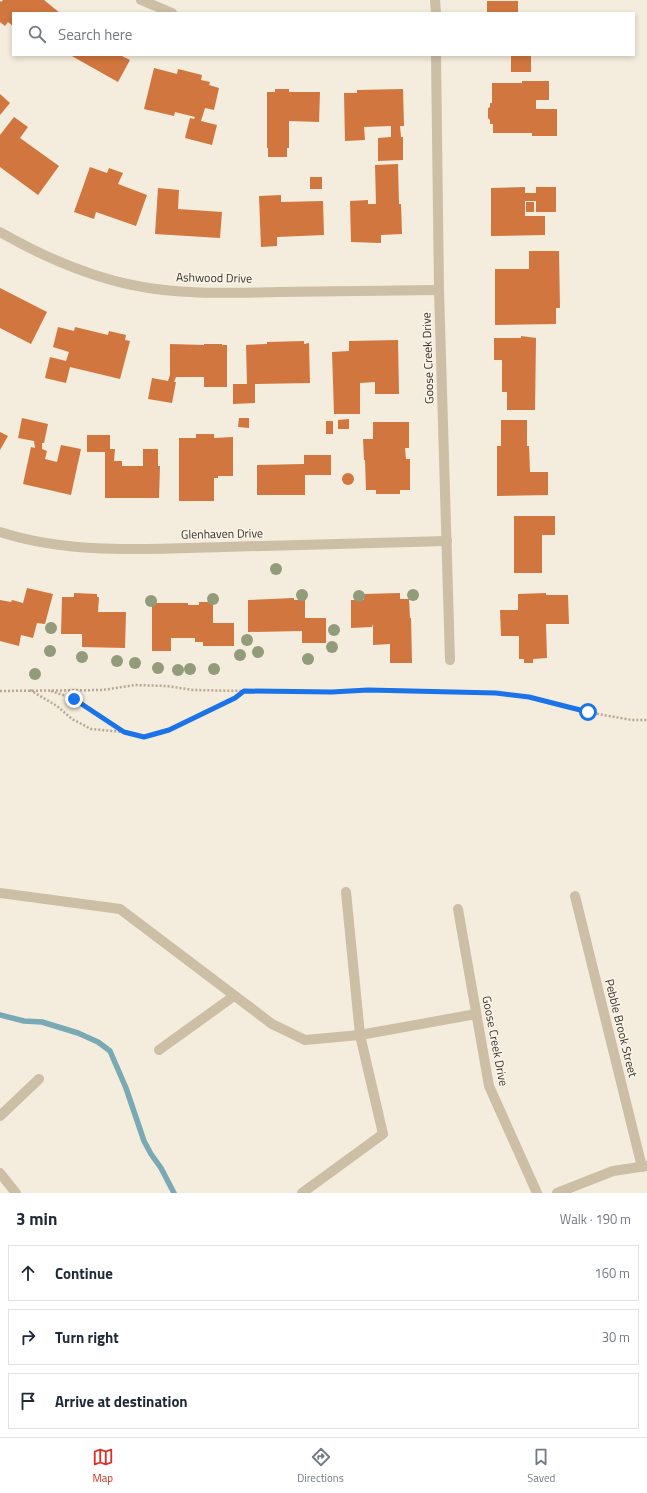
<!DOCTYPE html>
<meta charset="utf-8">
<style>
:root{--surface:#fff;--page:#f6f6f7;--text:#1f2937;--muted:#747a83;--line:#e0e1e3;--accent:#d93025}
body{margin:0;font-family:"Titillium Web",sans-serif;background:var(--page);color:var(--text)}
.stop{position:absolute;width:12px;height:12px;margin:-9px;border:3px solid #1a73e8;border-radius:50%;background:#fff}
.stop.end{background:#1a73e8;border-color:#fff;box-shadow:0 1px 4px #0008}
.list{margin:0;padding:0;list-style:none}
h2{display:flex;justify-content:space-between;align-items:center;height:52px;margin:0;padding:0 16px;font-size:17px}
h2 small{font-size:13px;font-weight:400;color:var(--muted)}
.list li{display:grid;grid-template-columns:26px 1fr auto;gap:12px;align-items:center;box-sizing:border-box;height:56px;margin:0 8px 8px;padding:0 8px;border:1px solid var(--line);border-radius:0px}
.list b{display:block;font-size:15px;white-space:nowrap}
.list em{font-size:13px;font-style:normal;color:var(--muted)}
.icon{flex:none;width:22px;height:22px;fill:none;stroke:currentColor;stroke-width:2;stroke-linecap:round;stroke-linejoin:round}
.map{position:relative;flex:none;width:647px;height:1193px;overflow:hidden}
.search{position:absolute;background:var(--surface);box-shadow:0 2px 6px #0003;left:12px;right:12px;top:12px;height:44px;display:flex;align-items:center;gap:10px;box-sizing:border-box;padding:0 14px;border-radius:0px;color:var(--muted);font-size:15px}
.sheet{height:244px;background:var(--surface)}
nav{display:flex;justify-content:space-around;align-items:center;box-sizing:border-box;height:56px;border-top:1px solid var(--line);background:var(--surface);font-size:11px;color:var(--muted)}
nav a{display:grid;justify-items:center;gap:2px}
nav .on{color:var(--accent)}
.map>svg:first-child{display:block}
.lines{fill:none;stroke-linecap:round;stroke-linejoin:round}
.stream{stroke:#78a9b4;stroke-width:5.5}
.building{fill:#d0763e}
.path{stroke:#b9a890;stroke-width:2.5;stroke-dasharray:2 2;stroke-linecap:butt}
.lane{stroke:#cdbea6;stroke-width:10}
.street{stroke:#cdbea6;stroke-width:10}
.tree{fill:#929b7a}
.route{stroke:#1a73e8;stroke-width:5}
.labels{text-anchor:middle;stroke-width:3;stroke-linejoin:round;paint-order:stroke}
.street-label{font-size:12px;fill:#393028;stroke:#fbf5e9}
</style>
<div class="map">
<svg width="647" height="1193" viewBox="0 0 647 1193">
<rect width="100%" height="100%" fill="#f4ecdc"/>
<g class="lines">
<path class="stream" d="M0 1015 24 1021 42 1022 78 1033 98 1042 110 1051 126 1088 144 1141 151 1154 161 1168 174 1193"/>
</g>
<g class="building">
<path d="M3 0H44L60 13H13V26L8 22 5 26 0 22V1L1 2Z"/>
<rect x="487" y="1" width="31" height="12"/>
<path d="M70 55H120L130 60 118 82Z"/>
<rect x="511" y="55" width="20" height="17"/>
<path d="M154 68 177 74 178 69 202 75 201 80 210 82 209 85 219 88 214 110 205 108 201 121 217 125 212 145 185 138 190 118 194 119 195 117 175 112 174 116 144 109Z"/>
<path d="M522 81H549V100H536V109H557V136H532V133H493V124H490V120L488 118V108L490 107V103H492V83H522Z"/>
<path d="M275 89H289V92H320L319 122 289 121V148H287V157H268V148H267V92H275Z"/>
<path d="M403 89 404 126H400L401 137H403V160L378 161V138L391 137V126L364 127 365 140 345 141 344 93H357V90Z"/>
<path d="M0 94 10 103 0 115Z"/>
<path d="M14 117 28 127 20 138 59 166 38 195 0 167V135Z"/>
<path d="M398 164 399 204H401L402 234 381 235V243L351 242 350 201 368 200V204H376L375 165Z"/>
<path d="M90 167 107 173 109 168 123 173 118 184 147 195 136 226 96 212 94 219 74 212Z"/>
<rect x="310" y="177" width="12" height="12"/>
<path d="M525 187V193H536V187H556V212H536V201H525V216H545V235L491 236V188Z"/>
<path d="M158 188 179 190 178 209 222 212 220 238 155 234Z"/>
<path d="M281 195V202L323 201 324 235 277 237V246L261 247 259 196Z"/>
<rect x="526" y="202" width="8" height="10"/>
<path d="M529 251H559L560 308H556V324L495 325V269H529Z"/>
<path d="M0 288 47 312 31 344 0 328Z"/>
<path d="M58 327 74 331 75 327 108 335 109 331 126 335 125 340 130 341 120 379 70 367 66 383 45 378 50 357 66 361 69 352 53 347Z"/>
<path d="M521 336 536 338 535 410H507V392H502V360H494V338H521Z"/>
<path d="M398 340 399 394H375V382L360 383V414H334L332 352 349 351V341Z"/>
<path d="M304 341V344L309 343 310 383 255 384V403L233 404V384H247L246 345 267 344V342Z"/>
<path d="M170 344 204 345V344H222V345H227V387H204V377H176L174 382H176L172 403 148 399 152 378 168 381 170 375Z"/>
<path d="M22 418 48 424 44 443H42V449L47 451 45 459 57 462 61 445 81 449 71 495 23 484 31 447 35 448 34 441 18 438Z"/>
<path d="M239 418H249V428L238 427Z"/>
<path d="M349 419V429H338V420Z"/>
<path d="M501 420H527V446H529L530 472H548V495L497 496V446H501Z"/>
<rect x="326" y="421" width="7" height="13"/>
<path d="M373 422H409V448H405L406 459H410V490H400V494H376V490H366L365 460H364L363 439H373Z"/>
<path d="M0 432 8 436 0 450Z"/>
<path d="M196 434H214V438L233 437V476H218V478H214V501H179V438H196Z"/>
<path d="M87 435H110V449H115L114 461H122V466H143V449H158V466H160L159 498H105V452H87Z"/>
<path d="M304 455H331V475H305V495H257V465L304 464Z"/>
<circle cx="348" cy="479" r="6"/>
<path d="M514 516H555V535H542V573H514Z"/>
<path d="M27 588 53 594 45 624 37 623 33 638 21 635 19 646 0 641V600L11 602 12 600 23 603Z"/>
<path d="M74 593 97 594V597H99L98 612H126L125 648 82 647V634H61L62 597H74Z"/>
<path d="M400 593V599H409L410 618H411L412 663H390V644L373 645V624L372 627 351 628V600H364V594Z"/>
<path d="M546 593V595H568L569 624H546L547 658 533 659V663H524V659H519V636H501L500 610H518V594Z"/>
<path d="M294 598V600H305V618H326V643H302V631L248 632V600Z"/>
<path d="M199 602H213V623H234V646H203V642H195V638H171V651H152V603H188V605H199Z"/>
</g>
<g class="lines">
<g class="path">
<path d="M30 690 57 706 72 719 91 729 124 732 144 737 169 730 235 698 244 691"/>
<path d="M0 691 103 690 135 685 167 686 193 690 244 691 332 692 368 690 496 693 529 697 587 712 632 720H647"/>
<path d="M51 691 75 699 123 731"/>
</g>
<g class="lane">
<path d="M575 896 642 1167"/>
<path d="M159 1050 234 996"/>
</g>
<g class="street">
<path d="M141 0 172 13"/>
<path d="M435 0 436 13"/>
<path d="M436 55 439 290 450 660"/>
<path d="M0 232C42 256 84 275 132 285 180 295 229 293 278 292 331 291 385 291 439 290"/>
<path d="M0 532C71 555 149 549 223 547 297 545 372 543 447 541"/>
<path d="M0 893 120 909 272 1024 305 1040 360 1035 476 1014"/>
<path d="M458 909 489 1086 537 1193"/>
<path d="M0 1116 39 1079"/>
<path d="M0 1173 16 1193"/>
<path d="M302 1193 383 1134 360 1035 346 892"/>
<path d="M557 1193 613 1171 647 1166"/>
</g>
</g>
<g class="tree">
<circle cx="276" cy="569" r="6"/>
<circle cx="302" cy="595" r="6"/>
<circle cx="413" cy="595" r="6"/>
<circle cx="359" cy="596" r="6"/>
<circle cx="213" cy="599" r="6"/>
<circle cx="151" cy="601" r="6"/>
<circle cx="51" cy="628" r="6"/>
<circle cx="334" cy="630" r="6"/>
<circle cx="247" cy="640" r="6"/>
<circle cx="332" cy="647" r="6"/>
<circle cx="50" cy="651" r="6"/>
<circle cx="258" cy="652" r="6"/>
<circle cx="240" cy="655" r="6"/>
<circle cx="82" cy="657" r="6"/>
<circle cx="308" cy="659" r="6"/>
<circle cx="117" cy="661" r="6"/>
<circle cx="135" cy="663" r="6"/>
<circle cx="158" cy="668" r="6"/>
<circle cx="190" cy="669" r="6"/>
<circle cx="214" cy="669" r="6"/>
<circle cx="178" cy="670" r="6"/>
<circle cx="35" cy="674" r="6"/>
</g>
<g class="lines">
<path class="route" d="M74 699 124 732 144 737 169 730 235 698 244 691 332 692 368 690 496 693 529 697 588 712"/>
</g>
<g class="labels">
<g class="street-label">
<text transform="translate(214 278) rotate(1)" y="4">Ashwood Drive</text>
<text transform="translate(428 358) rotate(-92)" y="4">Goose Creek Drive</text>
<text transform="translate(222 534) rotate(-1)" y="4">Glenhaven Drive</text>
<text transform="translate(621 1028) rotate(76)" y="4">Pebble Brook Street</text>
<text transform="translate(495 1041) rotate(79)" y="4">Goose Creek Drive</text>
</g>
</g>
</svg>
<div class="stop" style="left:588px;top:712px"></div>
<div class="stop end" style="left:74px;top:699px"></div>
<div class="search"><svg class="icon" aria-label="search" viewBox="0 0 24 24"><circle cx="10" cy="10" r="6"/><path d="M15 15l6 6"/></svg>Search here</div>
</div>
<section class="sheet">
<h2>3 min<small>Walk · 190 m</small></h2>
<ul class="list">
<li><svg class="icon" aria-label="ahead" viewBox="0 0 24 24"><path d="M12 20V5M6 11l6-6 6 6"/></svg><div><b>Continue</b></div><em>160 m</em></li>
<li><svg class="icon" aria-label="right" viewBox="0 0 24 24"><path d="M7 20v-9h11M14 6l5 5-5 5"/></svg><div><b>Turn right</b></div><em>30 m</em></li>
<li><svg class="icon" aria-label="arrive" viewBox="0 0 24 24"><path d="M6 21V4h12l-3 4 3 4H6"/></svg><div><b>Arrive at destination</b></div></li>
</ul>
</section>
<nav>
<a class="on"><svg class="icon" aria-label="map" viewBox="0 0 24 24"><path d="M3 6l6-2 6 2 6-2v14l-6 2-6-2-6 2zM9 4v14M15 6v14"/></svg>Map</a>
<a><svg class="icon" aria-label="directions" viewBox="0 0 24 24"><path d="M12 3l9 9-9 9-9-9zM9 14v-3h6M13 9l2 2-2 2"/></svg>Directions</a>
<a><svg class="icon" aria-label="saved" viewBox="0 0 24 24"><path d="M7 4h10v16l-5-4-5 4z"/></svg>Saved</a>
</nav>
